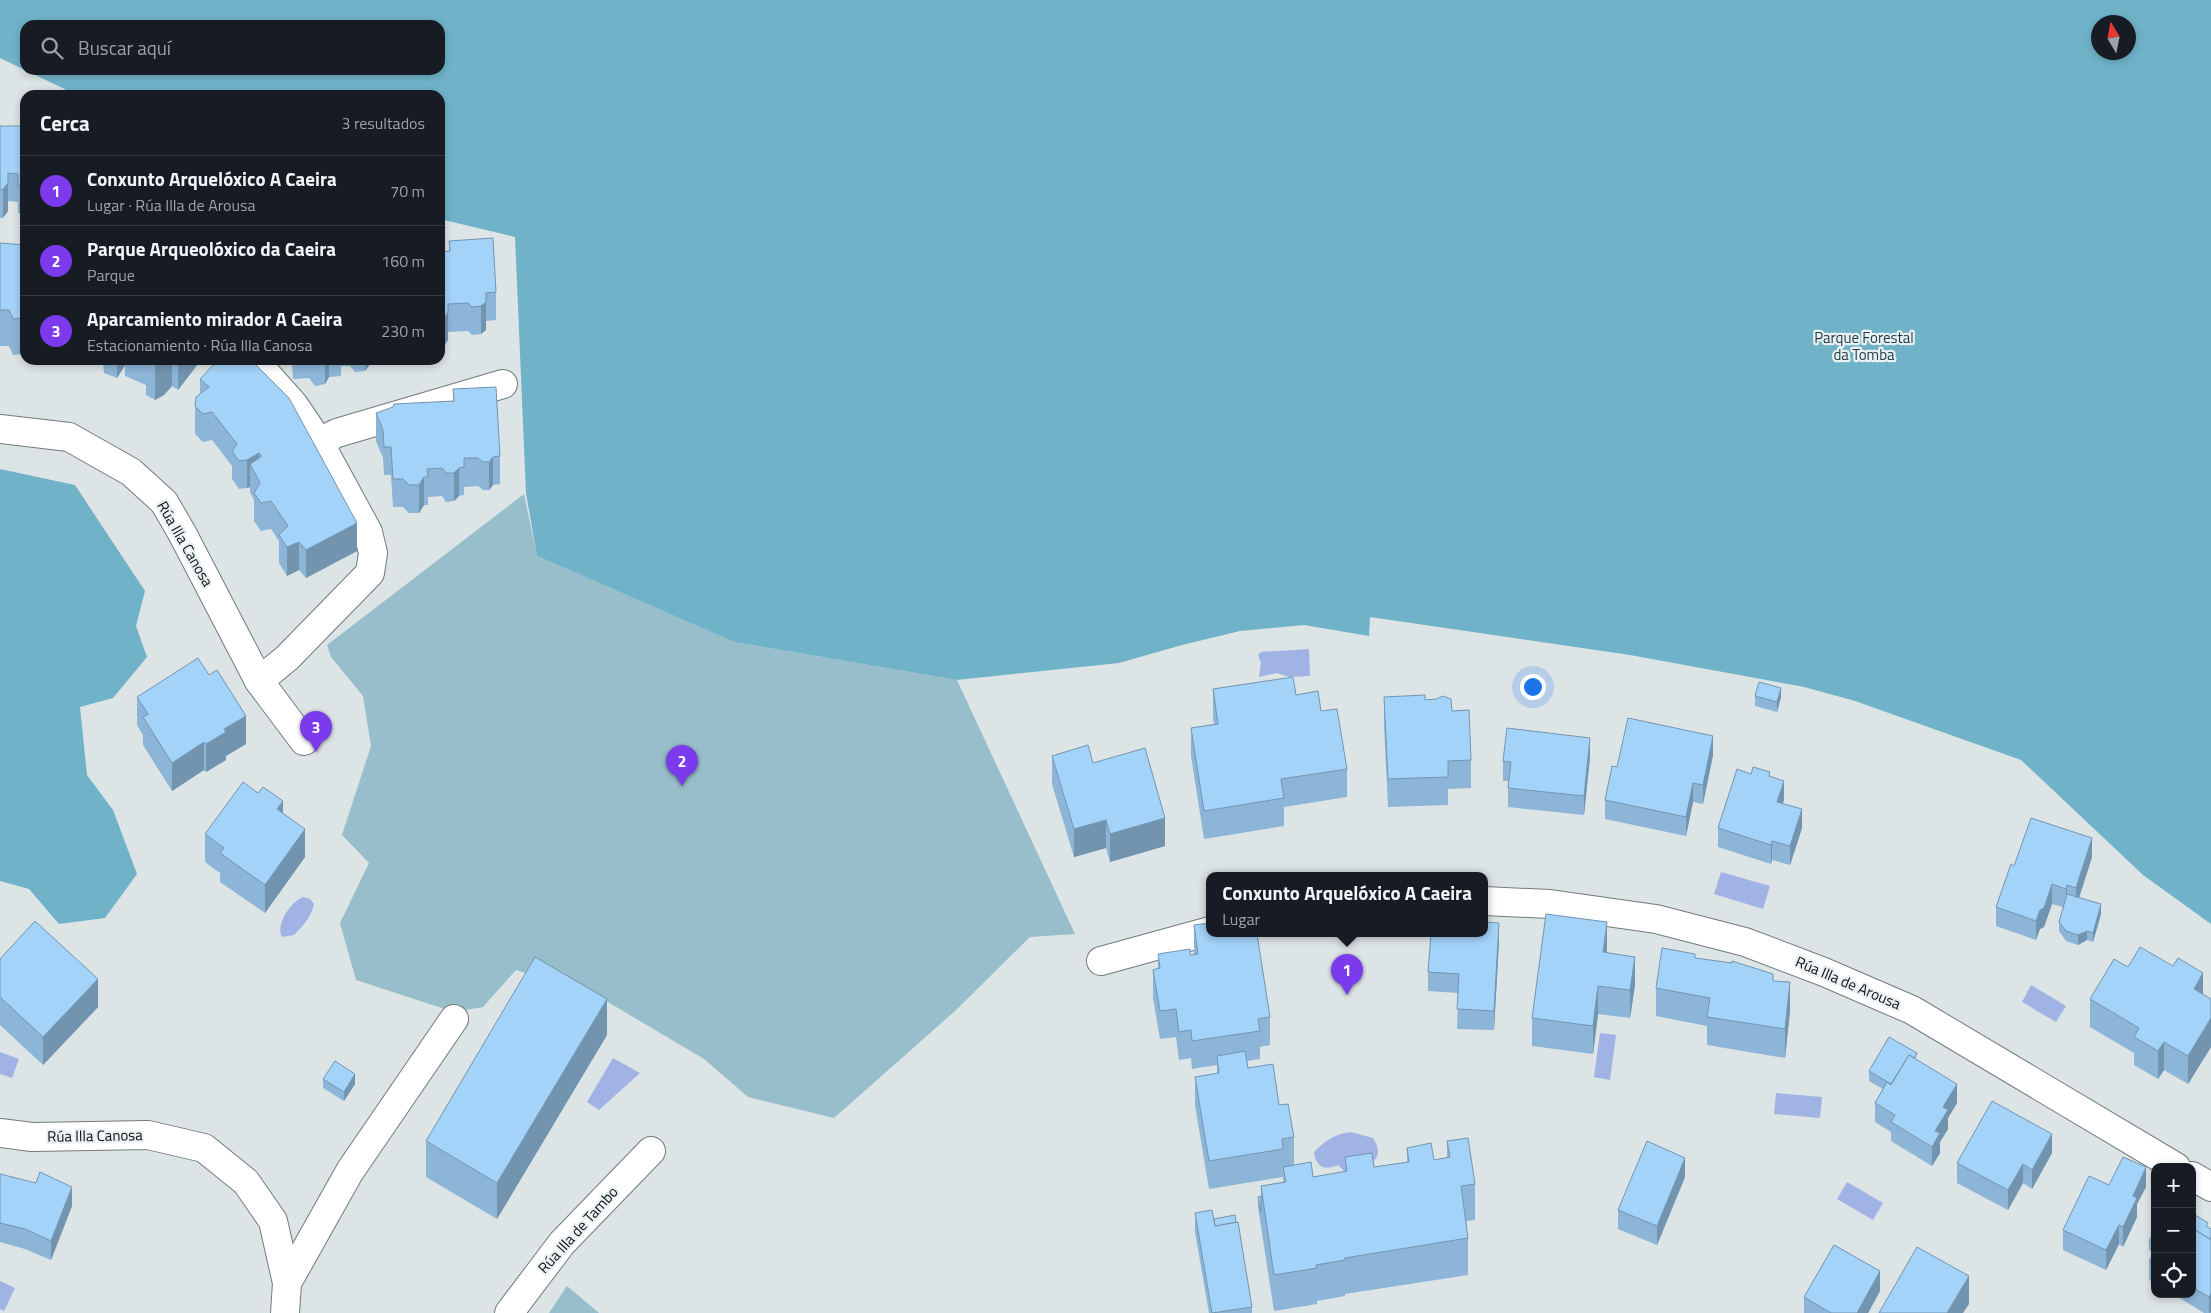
<!DOCTYPE html>
<html lang="es">
<meta charset="utf-8">
<style>
:root{--surface:#171b24;--page:#20242c;--text:#f1f3f6;--muted:#9ea1a6;--line:#363941;--accent:#7c3aed}
body{margin:0;font-family:"Titillium Web",sans-serif;background:var(--page);color:var(--text)}
.controls{position:absolute;right:15px;bottom:15px;display:grid;overflow:hidden;border-radius:10px;box-shadow:0 2px 8px #0003}
.controls button{width:45px;height:45px;display:grid;place-items:center;padding:0;border:0;border-bottom:1px solid var(--line);background:var(--surface);color:var(--text);font:25px sans-serif}
.compass{position:absolute;left:2091px;top:15px;width:45px;height:45px;border-radius:50%;background:var(--surface);box-shadow:0 2px 8px #0003;rotate:350deg}
.you{position:absolute;left:1532px;top:686px;width:18px;height:18px;margin:-12px;border:4px solid #fff;border-radius:50%;background:#1a73e8;box-shadow:0 0 0 8px #1a73e833}
.badge{display:grid;place-items:center;width:32px;height:32px;border-radius:50%;background:var(--accent);color:#fff;font-size:16px;font-weight:700}
.pin{position:absolute;translate:-50% -41px;filter:drop-shadow(0 1px 2px #0008)}
.pin::after{content:'';position:absolute;top:26px;width:18px;height:15px;background:inherit;clip-path:polygon(0 0,100% 0,50% 100%)}
.popup{position:absolute;left:1206px;top:872px;width:282px;height:65px;box-sizing:border-box;display:grid;place-content:center;border-radius:10px;background:var(--surface);filter:drop-shadow(0 1px 4px #0005);font-size:16px;white-space:nowrap;color:var(--muted)}
.popup b{font-size:19px;color:var(--text)}
.popup::after{content:'';position:absolute;left:50%;top:100%;margin-left:-10px;border:10px solid transparent;border-top-color:var(--surface)}
.list{margin:0;padding:0;list-style:none}
h2{display:flex;justify-content:space-between;align-items:center;height:65px;margin:0;padding:0 20px;font-size:21px}
h2 small{font-size:16px;font-weight:400;color:var(--muted)}
.list li{display:grid;grid-template-columns:32px 1fr auto;gap:15px;align-items:center;box-sizing:border-box;height:70px;padding:0 20px;border-top:1px solid var(--line)}
.list b{display:block;font-size:19px;white-space:nowrap}
.list p{margin:0;font-size:16px;white-space:nowrap;color:var(--muted)}
.list em{font-size:16px;font-style:normal;color:var(--muted)}
.icon{flex:none;width:28px;height:28px;fill:none;stroke:currentColor;stroke-width:2;stroke-linecap:round;stroke-linejoin:round}
.map{position:relative;flex:none;width:2211px;height:1313px;overflow:hidden}
.search{position:absolute;background:var(--surface);box-shadow:0 2px 8px #0003;left:20px;top:20px;width:425px;height:55px;display:flex;align-items:center;gap:12px;box-sizing:border-box;padding:0 18px;border-radius:15px;color:var(--muted);font-size:19px}
.panel{position:absolute;background:var(--surface);box-shadow:0 2px 8px #0003;left:20px;top:90px;width:425px;height:275px;border-radius:15px}
.map>svg:first-child{display:block}
.green{fill:#97beca}
.forest{fill:#70b3c8;fill-rule:evenodd}
.water{fill:#a1b3e5}
.lines{fill:none;stroke-linecap:round;stroke-linejoin:round}
.minor-casing{stroke:#737a7c;stroke-width:30}
.minor{stroke:#fff;stroke-width:28}
.wall{fill:#8db5d7}
.shaded-wall{fill:#7394af}
.building{fill:#a4d3fa;stroke:#7394af}
.labels{text-anchor:middle;stroke-width:4.5;stroke-linejoin:round;paint-order:stroke}
.park-label{font-size:15px;fill:#1b3b45;stroke:#e9f1f3}
.street-label{font-size:15px;fill:#0f1112;stroke:#e9f1f3}
</style>
<div class="map">
<svg width="2211" height="1313" viewBox="0 0 2211 1313">
<rect width="100%" height="100%" fill="#dce4e6"/>
<g class="green">
<path d="M524 494 537 556 734 642 957 680 1075 934 1030 937 955 1011 834 1118 748 1097 704 1059 596 995 516 970 483 1007 454 1012 356 980 340 923 369 863 342 835 371 746 363 696 331 657 327 645Z"/>
<path d="M567 1286 599 1313H549Z"/>
</g>
<g class="forest">
<path d="M0 0H2211V924L2143 875 2021 760 1855 701 1804 687 1630 655 1370 617 1369 636 1304 625 1240 631 1182 645 1119 663 957 680 734 642 537 556 526 493 515 237 440 219V95H77L25 70H440V25H25V70L0 58ZM2098 22H2128V52H2098Z"/>
<path d="M0 469 75 485 145 591 136 626 147 657 113 698 80 707 87 775 113 810 137 874 105 918 59 924 29 889 0 881Z"/>
</g>
<g class="water">
<path d="M1309 649 1310 676 1289 677 1277 673 1259 677 1261 663 1258 655 1261 652Z"/>
<path d="M1721 872 1770 886 1763 909 1714 894Z"/>
<path d="M303 897 310 899 314 904C311 917 303 926 294 935L282 937C275 924 291 902 303 897Z"/>
<path d="M2031 985 2066 1006 2056 1022 2022 1002Z"/>
<path d="M1600 1033 1616 1035 1610 1080 1594 1077Z"/>
<path d="M0 1052 19 1059 12 1078 0 1074Z"/>
<path d="M613 1058 640 1073 599 1110 587 1102Z"/>
<path d="M1776 1093 1822 1097 1820 1118 1774 1114Z"/>
<path d="M1351 1132 1373 1138C1389 1163 1364 1166 1345 1172L1338 1165C1324 1171 1316 1167 1314 1152 1326 1140 1335 1134 1351 1132Z"/>
<path d="M1847 1182 1883 1203 1873 1220 1837 1199Z"/>
<path d="M0 1281 15 1288 4 1311 0 1309Z"/>
</g>
<g class="lines">
<defs>
<g id="minor">
<path d="M254 360 294 405 319 442 368 532 373 553 370 573 287 658 259 681"/>
<path d="M0 429 69 437 131 472 164 502 182 533 259 681 304 741"/>
<path d="M319 442 337 433 503 384"/>
<path d="M1484 901 1550 904 1656 919 1745 942 1824 972 1912 1010 2176 1167"/>
<path d="M1101 961 1210 931"/>
<path d="M0 1133 32 1137 148 1135 204 1148 246 1182 273 1221 287 1283 285 1313"/>
<path d="M2192 1176 2211 1187"/>
<path d="M287 1283 350 1171 454 1019"/>
<path d="M509 1313 562 1243 651 1151"/>
</g>
</defs>
<use href="#minor" class="minor-casing"/>
<use href="#minor" class="minor"/>
</g>
<g class="wall">
<path d="M0 126H25V213H18V202L8 201V211L3 218H0Z"/>
<path d="M449 241 496 292V320L486 321V330L481 334 472 335 468 331 448 332V340L444 346H440V252L449 251Z"/>
<path d="M0 243 25 245V354H24L13 355 9 346H0Z"/>
<path d="M61 360H73L72 362Z"/>
<path d="M93 360H201L178 390 172 386 164 395 155 400 146 395V385L125 376V365L117 378 104 373 103 363Z"/>
<path d="M218 360 357 551 306 578 299 570 287 576 279 563V541L271 529 261 531 254 521V500L250 492V487L247 488 239 489 232 479V466L212 440 203 442 195 434V406L200 393V379Z"/>
<path d="M288 360H370V364L365 371 355 372 350 366H341V376L329 377 325 384 315 386 309 378 293 379 292 363Z"/>
<path d="M453 389 500 456V484L493 485 489 490H483L478 486 464 487V495L459 496 454 501 446 502 442 496 428 497V505H424L419 513H409L403 507H393L391 475H384L383 458 376 441V413L453 401Z"/>
<path d="M1213 689 1296 695 1321 711 1347 769V797L1284 807V826L1204 839 1191 756V728L1214 724 1213 717Z"/>
<path d="M1755 696 1781 697 1777 712 1755 706Z"/>
<path d="M137 697 246 744 226 756V760L206 772 204 770 172 791 143 745V735L137 725Z"/>
<path d="M1384 697 1425 700 1452 711 1471 760V788L1448 789V805L1388 807 1384 725Z"/>
<path d="M1713 755 1703 804 1693 802 1686 836 1605 819V800L1617 767Z"/>
<path d="M1052 756 1093 763 1165 846 1110 862 1106 848 1074 857 1052 784Z"/>
<path d="M1590 757 1584 815 1508 807V781H1503V761Z"/>
<path d="M1751 774 1770 776 1784 800 1783 803 1802 828 1790 865 1772 860 1771 864 1718 847V828Z"/>
<path d="M283 814 305 857 265 913 220 882V873L205 862V834Z"/>
<path d="M2092 857 2079 898 2101 914 2093 942 2087 940 2078 945 2066 941 2059 931V922L2063 907 2052 904 2044 927 2040 929 2036 940 1996 926V907L2014 866Z"/>
<path d="M1194 925 1270 1017V1045L1260 1047V1059L1247 1061 1248 1068 1279 1105 1294 1137V1165L1313 1177 1345 1172V1157L1374 1167 1407 1162V1148L1434 1160 1447 1158V1141L1475 1184V1220L1466 1221 1468 1238V1275L1345 1294V1296L1317 1301V1304L1274 1311 1258 1207V1197L1261 1196V1186L1283 1182V1167V1177L1209 1189 1195 1105V1077L1217 1074V1065L1192 1069 1191 1058 1179 1060 1176 1037 1160 1039 1153 998V970L1158 969V954L1190 955H1194Z"/>
<path d="M1499 942 1494 1030 1457 1029 1458 993 1428 991V972Z"/>
<path d="M1607 950V953L1635 985 1630 1018 1598 1014 1593 1054 1532 1046V1018Z"/>
<path d="M1695 958 1773 982 1790 1011 1785 1058 1707 1045V1026L1656 1016V988Z"/>
<path d="M0 959 98 1007 43 1065 0 1025Z"/>
<path d="M2128 967 2203 995 2211 999V1047L2188 1084 2164 1070 2158 1079 2134 1065V1053L2090 1027V999Z"/>
<path d="M607 1035 497 1219 426 1177V1141Z"/>
<path d="M1917 1060 1957 1103 1948 1118V1129L1940 1142V1153L1932 1166 1891 1141V1132L1875 1122V1103L1883 1089 1869 1081V1071Z"/>
<path d="M323 1079 355 1084 344 1101 323 1088Z"/>
<path d="M2052 1153 2032 1189 2023 1183 2008 1210 1957 1183V1163Z"/>
<path d="M0 1174 72 1206 51 1260 25 1249 0 1242Z"/>
<path d="M1685 1177 1657 1245 1618 1229V1210Z"/>
<path d="M2109 1185 2146 1187 2137 1204V1217L2123 1247 2119 1244 2106 1270 2063 1250V1230Z"/>
<path d="M1195 1213 1214 1219 1252 1307V1313H1209L1195 1232Z"/>
<path d="M2192 1213 2208 1227 2211 1229V1313H2204L2173 1294H2192Z"/>
<path d="M2155 1229V1283L2149 1280V1261L2153 1253 2149 1250V1241Z"/>
<path d="M1880 1291 1868 1313H1804V1297Z"/>
</g>
<g class="shaded-wall">
<path d="M8 173V211L3 218V189Z"/>
<path d="M486 302V330L481 334V306Z"/>
<path d="M448 312V340L444 346V318Z"/>
<path d="M25 317V354H24V318Z"/>
<path d="M117 360H125V365L117 378Z"/>
<path d="M163 360H172V386L164 395 155 400V364Z"/>
<path d="M178 360H201L178 390Z"/>
<path d="M325 360H329V377L325 384Z"/>
<path d="M365 360H370V364L365 371Z"/>
<path d="M259 453V480L250 464V487L247 488V460Z"/>
<path d="M493 457V485L489 490V462Z"/>
<path d="M459 468V496L454 501V473Z"/>
<path d="M424 477V505L419 513V485Z"/>
<path d="M357 523V551L306 578V550Z"/>
<path d="M299 542V570L287 576V547Z"/>
<path d="M1781 688V697L1777 712V702Z"/>
<path d="M246 716V744L226 756V760L206 772V744L224 729Z"/>
<path d="M1713 736V755L1703 804V785Z"/>
<path d="M1590 738V757L1584 815V796Z"/>
<path d="M204 742V770L172 791V763Z"/>
<path d="M1784 781V800L1777 821V802Z"/>
<path d="M1693 783V802L1686 836V817Z"/>
<path d="M283 801V829L277 809Z"/>
<path d="M1802 809V828L1790 865V846Z"/>
<path d="M1165 818V846L1110 862V834Z"/>
<path d="M1106 820V848L1074 857V829Z"/>
<path d="M305 829V857L265 913V885Z"/>
<path d="M2092 838V857L2076 907V888Z"/>
<path d="M1772 841V860L1771 864V845Z"/>
<path d="M2052 884V904L2044 927 2040 929 2036 940V921L2040 910Z"/>
<path d="M2067 885V904L2066 908V889Z"/>
<path d="M2101 904V914L2093 942V933Z"/>
<path d="M1607 922V950L1603 980V952Z"/>
<path d="M1499 923V942L1494 1030V1011Z"/>
<path d="M2087 931V940L2078 945V935Z"/>
<path d="M1635 957V985L1630 1018V990Z"/>
<path d="M2203 973V1001L2194 989Z"/>
<path d="M98 979V1007L43 1065V1037Z"/>
<path d="M1790 982V1011L1785 1058V1029Z"/>
<path d="M1598 986V1014L1593 1054V1026Z"/>
<path d="M607 999V1035L497 1219V1183Z"/>
<path d="M2211 1018V1047L2188 1084V1056Z"/>
<path d="M2164 1042V1070L2158 1079V1051Z"/>
<path d="M355 1074V1084L344 1101V1092Z"/>
<path d="M1957 1084V1103L1948 1118V1129L1940 1142V1153L1932 1166V1147L1935 1131 1943 1107Z"/>
<path d="M2052 1134V1153L2032 1189V1170Z"/>
<path d="M1685 1158V1177L1657 1245V1226Z"/>
<path d="M2023 1164V1183L2008 1210V1190Z"/>
<path d="M2146 1167V1187L2137 1204V1217L2123 1247V1227L2133 1196Z"/>
<path d="M72 1187V1206L51 1260V1241Z"/>
<path d="M2119 1225V1244L2106 1270V1250Z"/>
<path d="M1880 1271V1291L1868 1313H1857Z"/>
<path d="M1969 1276V1304L1963 1313H1947Z"/>
<path d="M2211 1293V1312L2209 1313V1297Z"/>
</g>
<g class="building">
<path d="M0 126H25V185H18V174L8 173V183L3 189 0 190Z"/>
<path d="M493 238 496 292 486 293V302L481 306 472 307 468 303 448 304V312L444 318H440V252L450 251 449 241Z"/>
<path d="M0 243 25 245V317L24 318 13 319 9 310H0Z"/>
<path d="M147 360H163L155 364Z"/>
<path d="M218 360H251L289 398 357 523 306 550 299 542 287 547 279 535 288 526 271 501 261 503 254 493 260 483 250 464 262 456 259 453 247 460 239 461 232 451 237 444 212 412 203 414 195 406 196 397 209 387 200 379Z"/>
<path d="M496 387 500 456 493 457 489 462H483L478 458H464V467L459 468 454 473H446L442 468 427 469 428 477H424L419 485H409L403 479H393L391 447H384L383 430 376 413 393 407 394 404 454 401 453 389Z"/>
<path d="M198 658 209 675 217 670 246 716 224 729 226 732 206 744 204 742 172 763 143 717 148 714 137 697Z"/>
<path d="M1293 677 1296 695 1318 691 1321 711 1337 709 1347 769 1281 779 1284 798 1204 811 1191 728 1218 724 1213 689Z"/>
<path d="M1759 682 1781 688 1777 702 1755 696Z"/>
<path d="M1425 695V700L1436 699 1443 696 1451 699 1452 711 1469 710 1471 760 1448 761V777L1388 779 1384 697Z"/>
<path d="M1628 718 1713 736 1703 785 1693 783 1686 817 1605 800 1612 766 1617 767Z"/>
<path d="M1507 728 1590 738 1584 796 1508 788 1511 762 1503 761Z"/>
<path d="M1088 745 1093 763 1145 748 1165 818 1110 834 1106 820 1074 829 1052 756Z"/>
<path d="M1753 767 1770 772 1769 776 1784 781 1777 802 1802 809 1790 846 1772 841 1771 845 1718 828 1737 769 1751 774Z"/>
<path d="M243 782 258 793 263 787 283 801 277 809 305 829 265 885 220 853 224 848 205 834Z"/>
<path d="M2031 818 2092 838 2076 888 2067 885 2066 889 2052 884 2044 908 2040 910 2036 921 1996 907 2011 864 2014 866Z"/>
<path d="M2067 894 2101 904 2093 933 2087 931 2078 935 2066 931 2059 922Z"/>
<path d="M1546 914 1607 922 1603 952 1635 957 1630 990 1598 986 1593 1026 1532 1018Z"/>
<path d="M35 921 98 979 43 1037 0 997V959Z"/>
<path d="M1484 922 1499 923 1494 1011 1457 1009 1459 974 1428 972 1431 934H1484Z"/>
<path d="M1210 923V934H1226V935L1233 934H1257L1270 1017 1258 1019 1260 1031 1192 1041 1191 1030 1179 1032 1176 1009 1160 1011 1153 970 1160 968 1158 954 1190 949V955L1198 954 1194 925Z"/>
<path d="M2140 947 2173 966 2178 958 2203 973 2194 989 2211 999V1018L2188 1056 2164 1042 2158 1051 2134 1037 2139 1028 2090 999 2114 959 2128 967Z"/>
<path d="M1662 948 1695 954V958L1732 963V961L1773 974V981L1790 982 1785 1029 1707 1017 1710 998 1656 988Z"/>
<path d="M535 957 607 999 497 1183 426 1141Z"/>
<path d="M1889 1037 1917 1053 1915 1058 1909 1055 1891 1084 1869 1071Z"/>
<path d="M1245 1051 1248 1068 1273 1064 1279 1105 1288 1104 1294 1137 1282 1139 1283 1149 1209 1161 1195 1077 1219 1073 1217 1056Z"/>
<path d="M1909 1055 1957 1084 1943 1107 1948 1110 1935 1131 1940 1133 1932 1147 1891 1122 1895 1115 1875 1103 1887 1082 1891 1085Z"/>
<path d="M335 1061 355 1074 344 1092 323 1079Z"/>
<path d="M1992 1101 2052 1134 2032 1170 2023 1164 2008 1190 1957 1163Z"/>
<path d="M1468 1138 1475 1184 1461 1186 1468 1238 1345 1258V1260L1316 1265 1317 1268 1274 1275 1261 1186 1286 1182 1283 1167 1311 1162 1313 1177 1347 1171 1345 1157 1372 1153 1374 1167 1409 1162 1407 1148 1431 1143 1434 1160 1450 1157 1447 1141Z"/>
<path d="M1647 1141 1685 1158 1657 1226 1618 1210Z"/>
<path d="M2123 1157 2146 1167 2133 1196 2137 1198 2123 1227 2119 1225 2106 1250 2063 1230 2089 1176 2109 1185Z"/>
<path d="M40 1172 72 1187 51 1241 25 1229 0 1223V1174L36 1183Z"/>
<path d="M1261 1196V1212L1258 1197Z"/>
<path d="M1212 1210 1215 1226 1238 1222 1252 1307 1212 1313 1195 1213Z"/>
<path d="M2192 1213 2208 1223 2206 1226 2211 1229V1237L2210 1239 2192 1228Z"/>
<path d="M1235 1215 1236 1222 1215 1226 1214 1219Z"/>
<path d="M2192 1228 2211 1240V1293L2209 1297 2192 1287Z"/>
<path d="M2155 1229V1244L2149 1241Z"/>
<path d="M1834 1245 1880 1271 1857 1313H1831L1804 1297Z"/>
<path d="M1917 1247 1969 1276 1947 1313H1879Z"/>
<path d="M2155 1251V1264L2149 1261Z"/>
</g>
<g class="labels">
<g class="park-label">
<text x="1864" y="343">Parque Forestal<tspan x="1864" dy="17">da Tomba</tspan></text>
</g>
<g class="street-label">
<text transform="translate(185 544) rotate(60)" y="5">Rúa Illa Canosa</text>
<text transform="translate(1848 983) rotate(23)" y="5">Rúa Illa de Arousa</text>
<text transform="translate(95 1136) rotate(-1)" y="5">Rúa Illa Canosa</text>
<text transform="translate(578 1230) rotate(-48)" y="5">Rúa Illa de Tambo</text>
</g>
</g>
</svg>
<div class="controls">
<button>+</button>
<button>−</button>
<button><svg class="icon" aria-label="locate" viewBox="0 0 24 24"><circle cx="12" cy="12" r="6"/><path d="M12 2v4M12 18v4M2 12h4M18 12h4"/></svg></button>
</div>
<svg class="compass" viewBox="-18 -18 36 36"><path d="M0-13l5 13h-10z" fill="#e53935"/><path d="M0 13l5-13h-10z" fill="#9ea1a6"/></svg>
<div class="you"></div>
<div class="pin badge" style="left:1347px;top:995px">1</div>
<div class="popup"><b>Conxunto Arquelóxico A Caeira</b>Lugar</div>
<div class="pin badge" style="left:682px;top:786px">2</div>
<div class="pin badge" style="left:316px;top:752px">3</div>
<div class="search"><svg class="icon" aria-label="search" viewBox="0 0 24 24"><circle cx="10" cy="10" r="6"/><path d="M15 15l6 6"/></svg>Buscar aquí</div>
<section class="panel">
<h2>Cerca<small>3 resultados</small></h2>
<ul class="list">
<li><span class="badge">1</span><div><b>Conxunto Arquelóxico A Caeira</b><p>Lugar · Rúa Illa de Arousa</p></div><em>70 m</em></li>
<li><span class="badge">2</span><div><b>Parque Arqueolóxico da Caeira</b><p>Parque</p></div><em>160 m</em></li>
<li><span class="badge">3</span><div><b>Aparcamiento mirador A Caeira</b><p>Estacionamiento · Rúa Illa Canosa</p></div><em>230 m</em></li>
</ul>
</section>
</div>
